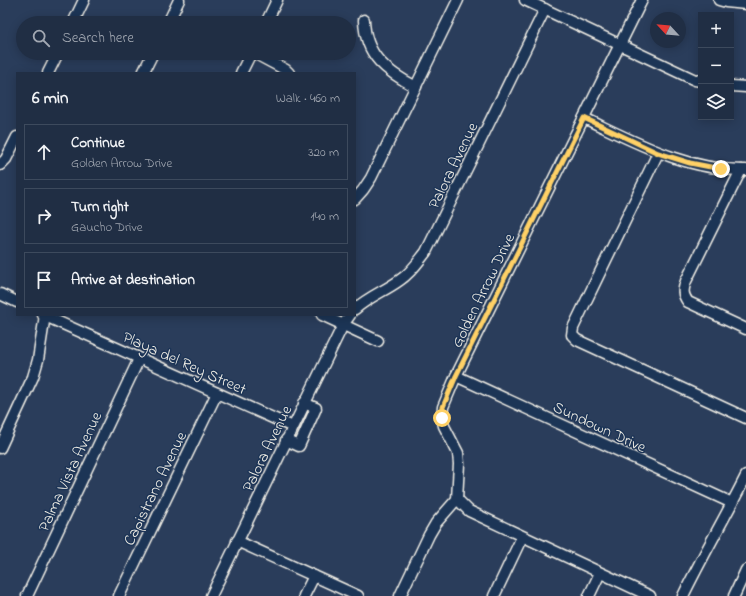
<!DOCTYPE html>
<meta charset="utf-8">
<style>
:root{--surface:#202e44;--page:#2d3a4f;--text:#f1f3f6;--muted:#a2a8b2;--line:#3d4a5d}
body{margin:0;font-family:"Indie Flower",sans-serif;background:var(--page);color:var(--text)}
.controls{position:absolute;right:12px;top:12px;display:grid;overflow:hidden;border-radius:0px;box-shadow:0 2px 10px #0003}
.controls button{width:36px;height:36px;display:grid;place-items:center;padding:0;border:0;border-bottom:1px solid var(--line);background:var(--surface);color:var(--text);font:20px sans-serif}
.compass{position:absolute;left:650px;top:12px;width:36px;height:36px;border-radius:50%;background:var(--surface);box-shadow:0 2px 10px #0003;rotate:296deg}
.stop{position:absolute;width:12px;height:12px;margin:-9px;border:3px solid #ffd166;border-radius:50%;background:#fff}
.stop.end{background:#ffd166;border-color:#fff;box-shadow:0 1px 4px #0008}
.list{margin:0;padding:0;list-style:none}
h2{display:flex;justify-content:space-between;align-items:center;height:52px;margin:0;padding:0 16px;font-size:17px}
h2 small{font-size:13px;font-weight:400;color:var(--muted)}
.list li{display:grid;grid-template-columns:26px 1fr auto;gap:12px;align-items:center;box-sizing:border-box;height:56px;margin:0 8px 8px;padding:0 8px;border:1px solid var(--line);border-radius:0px}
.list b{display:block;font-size:15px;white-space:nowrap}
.list p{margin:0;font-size:13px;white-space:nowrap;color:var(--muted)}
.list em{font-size:13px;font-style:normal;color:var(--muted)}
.icon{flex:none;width:22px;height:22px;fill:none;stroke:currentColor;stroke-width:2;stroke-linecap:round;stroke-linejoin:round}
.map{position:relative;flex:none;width:746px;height:596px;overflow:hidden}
.search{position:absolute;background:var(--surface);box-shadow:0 2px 10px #0003;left:16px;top:16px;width:340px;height:44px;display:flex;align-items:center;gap:10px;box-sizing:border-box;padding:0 14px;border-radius:22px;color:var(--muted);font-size:15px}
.panel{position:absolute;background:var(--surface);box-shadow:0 2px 10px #0003;left:16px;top:72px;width:340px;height:244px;border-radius:0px}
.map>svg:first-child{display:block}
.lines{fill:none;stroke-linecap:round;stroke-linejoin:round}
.minor-casing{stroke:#f4f1e8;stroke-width:13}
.minor{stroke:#1d3557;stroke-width:10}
.route{stroke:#ffd166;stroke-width:5}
.labels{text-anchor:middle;stroke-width:3;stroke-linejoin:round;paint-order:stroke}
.street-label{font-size:16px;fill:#f4f1e8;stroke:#1d3557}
</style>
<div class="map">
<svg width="746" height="596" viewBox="0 0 746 596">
<rect width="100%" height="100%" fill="#2a3d5b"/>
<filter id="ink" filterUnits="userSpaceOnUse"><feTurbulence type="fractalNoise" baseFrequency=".025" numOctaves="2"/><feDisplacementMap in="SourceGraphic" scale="8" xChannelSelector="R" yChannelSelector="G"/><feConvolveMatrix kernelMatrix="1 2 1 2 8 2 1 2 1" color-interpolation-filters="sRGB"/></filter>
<g filter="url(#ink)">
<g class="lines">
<defs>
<g id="minor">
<path d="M525 0 695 80 701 81"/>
<path d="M719 0 726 2 746 4"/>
<path d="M364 20C365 56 387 72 416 87"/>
<path d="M73 23 84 0"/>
<path d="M168 23 179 0"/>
<path d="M266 23 277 0"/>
<path d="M254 53 286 70 289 73"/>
<path d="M48 73 58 53"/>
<path d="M143 73 153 53"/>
<path d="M241 73 251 53"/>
<path d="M731 86 746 87"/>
<path d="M584 118C635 142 687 171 746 170"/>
<path d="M658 153 573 328 572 335 577 340 746 418"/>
<path d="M0 165 6 159 17 137"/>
<path d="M741 170 686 281C683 290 682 294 688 302L746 329"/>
<path d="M355 199 363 190 371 178 458 0"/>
<path d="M0 294 17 302"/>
<path d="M355 309C370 296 385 291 400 280 411 273 418 262 426 252L545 9"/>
<path d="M43 315 293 427"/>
<path d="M322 315 378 341"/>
<path d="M456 376 732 503"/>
<path d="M286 440 299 446 316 408 304 403"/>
<path d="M0 448 33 377 38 360 45 315"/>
<path d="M457 499 469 511 650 596"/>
<path d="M237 541 358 596"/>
<path d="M27 596 139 359"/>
<path d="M119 596 217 393"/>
<path d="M211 596 343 325 350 315"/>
<path d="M304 596 314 576"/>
<path d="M400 596 429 535 436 523 457 499 459 464 458 453 444 426 442 418 443 407 456 376 642 0"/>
<path d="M494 596 522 537"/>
<path d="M589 596 600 573"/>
<path d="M683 596C703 555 726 516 746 476"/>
<path d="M734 596 746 570"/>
</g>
</defs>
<use href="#minor" class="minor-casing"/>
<use href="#minor" class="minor"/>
</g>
</g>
<g class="lines" filter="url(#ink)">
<path class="route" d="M442 418 443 407 456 376 584 118 658 153 690 163 721 169"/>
</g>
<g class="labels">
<g class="street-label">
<text transform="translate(452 165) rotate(-64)" y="6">Palora Avenue</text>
<text transform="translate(482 290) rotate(-64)" y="6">Golden Arrow Drive</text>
<text transform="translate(185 362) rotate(24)" y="6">Playa del Rey Street</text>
<text transform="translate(600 426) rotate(25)" y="6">Sundown Drive</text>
<text transform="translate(266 448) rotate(-64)" y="6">Palora Avenue</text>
<text transform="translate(69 471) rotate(-65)" y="6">Palma Vista Avenue</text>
<text transform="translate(154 488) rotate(-64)" y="6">Capistrano Avenue</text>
</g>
</g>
</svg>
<div class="controls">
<button>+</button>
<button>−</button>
<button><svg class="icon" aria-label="layers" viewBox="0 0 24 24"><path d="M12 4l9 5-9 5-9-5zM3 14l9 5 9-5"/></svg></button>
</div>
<svg class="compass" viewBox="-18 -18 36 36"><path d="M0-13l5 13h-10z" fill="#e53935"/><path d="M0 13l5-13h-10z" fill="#a2a8b2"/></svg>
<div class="stop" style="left:442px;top:418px"></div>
<div class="stop end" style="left:721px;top:169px"></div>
<div class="search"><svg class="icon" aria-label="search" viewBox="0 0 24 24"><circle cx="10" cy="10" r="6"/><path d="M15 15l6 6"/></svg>Search here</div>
<section class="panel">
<h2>6 min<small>Walk · 460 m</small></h2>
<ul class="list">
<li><svg class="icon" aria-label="ahead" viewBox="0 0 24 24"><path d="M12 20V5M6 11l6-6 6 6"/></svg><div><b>Continue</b><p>Golden Arrow Drive</p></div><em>320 m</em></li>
<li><svg class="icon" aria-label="right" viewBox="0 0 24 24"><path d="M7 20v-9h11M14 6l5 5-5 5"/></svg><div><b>Turn right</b><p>Gaucho Drive</p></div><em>140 m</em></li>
<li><svg class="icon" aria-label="arrive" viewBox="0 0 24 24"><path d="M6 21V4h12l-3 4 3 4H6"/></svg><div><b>Arrive at destination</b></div></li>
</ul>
</section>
</div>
